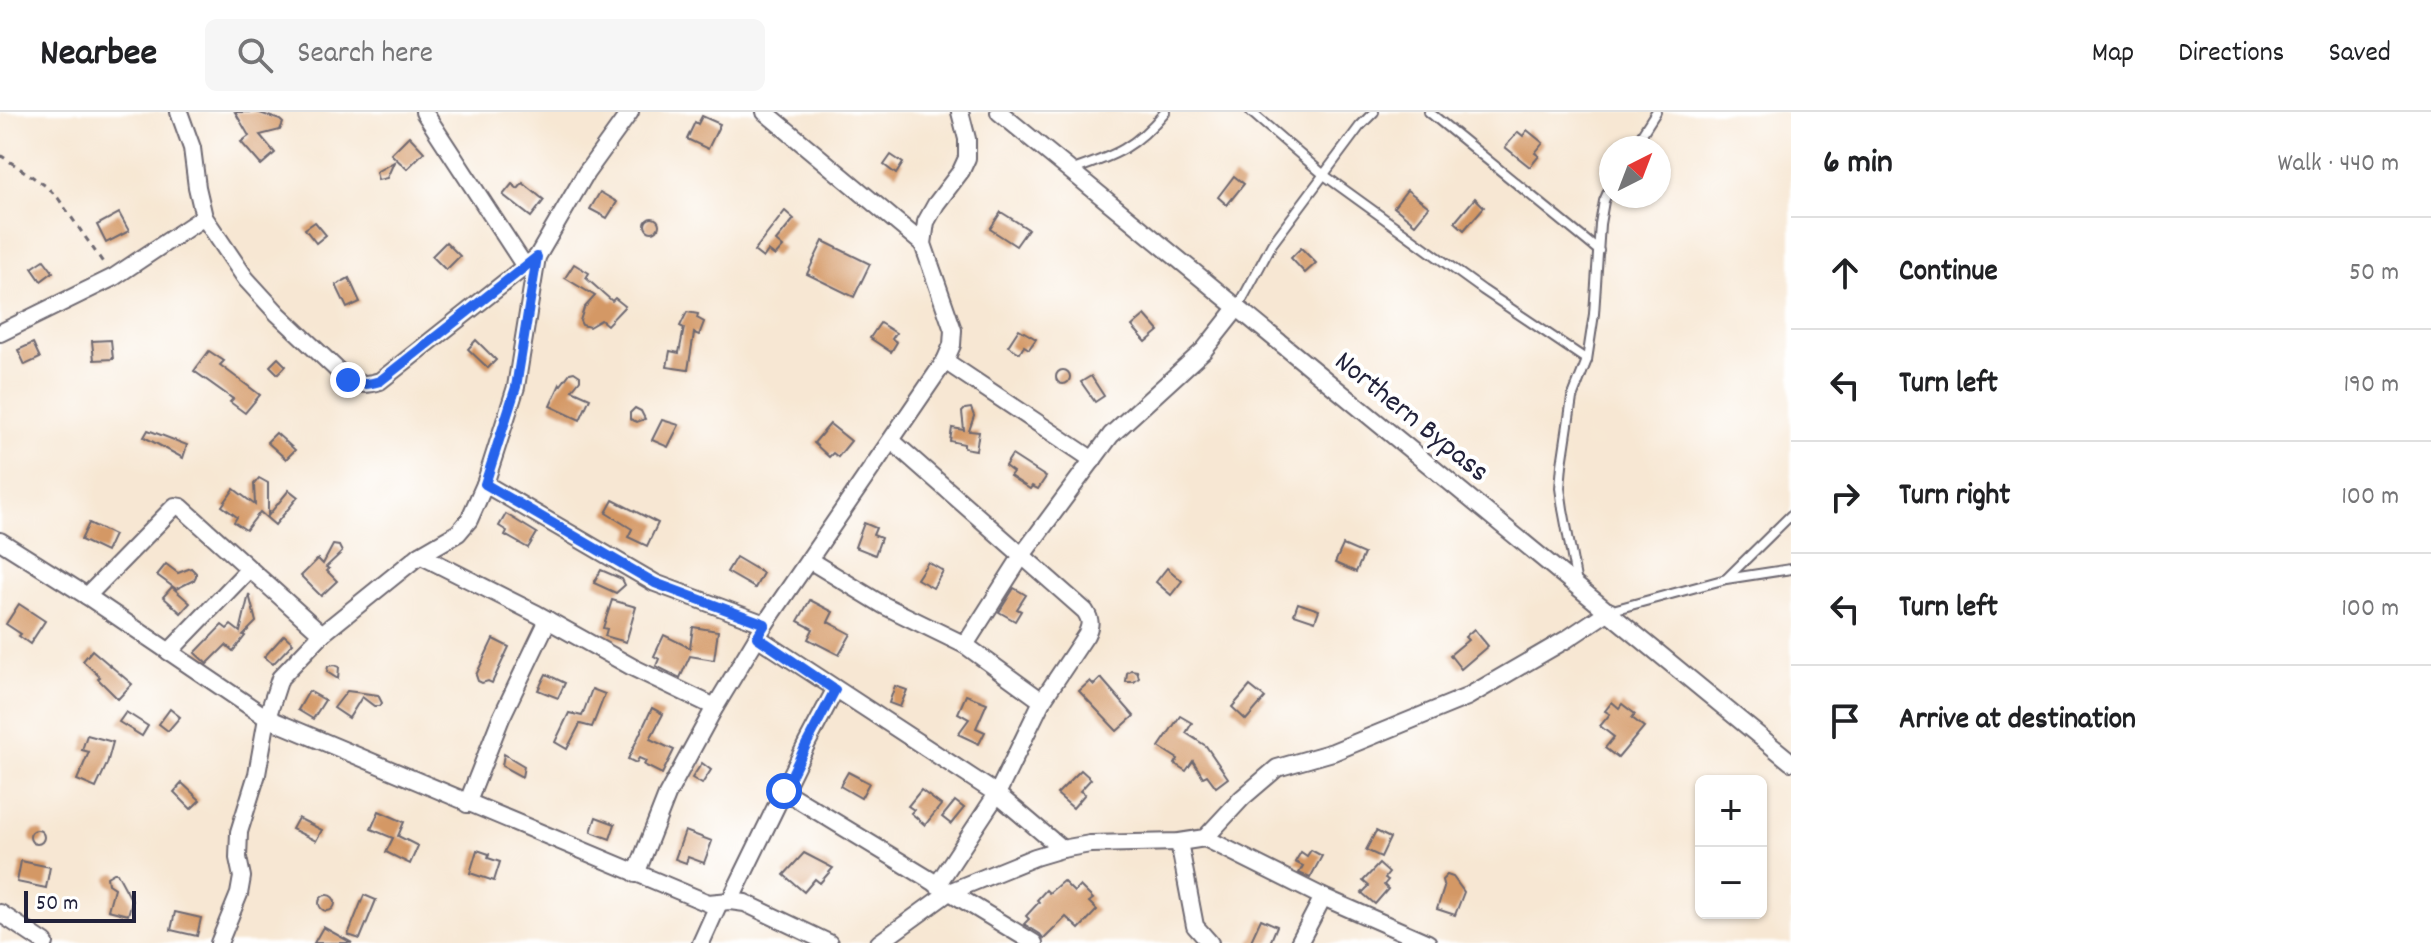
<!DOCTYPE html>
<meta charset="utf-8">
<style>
:root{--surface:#fff;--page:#f6f6f6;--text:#202124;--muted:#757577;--line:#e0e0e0}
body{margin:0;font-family:Dekko,sans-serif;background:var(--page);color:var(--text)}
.controls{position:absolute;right:24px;bottom:24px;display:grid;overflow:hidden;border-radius:12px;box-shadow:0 2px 6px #0004}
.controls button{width:72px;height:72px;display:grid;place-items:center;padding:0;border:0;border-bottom:2px solid var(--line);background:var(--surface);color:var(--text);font:40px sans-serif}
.compass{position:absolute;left:1599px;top:24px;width:72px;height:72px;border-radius:50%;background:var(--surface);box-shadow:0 2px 6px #0004;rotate:42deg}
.scale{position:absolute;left:24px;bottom:20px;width:112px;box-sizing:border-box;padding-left:8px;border:4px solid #22223b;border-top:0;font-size:22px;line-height:28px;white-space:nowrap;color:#22223b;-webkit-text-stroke:6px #fff;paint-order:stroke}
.stop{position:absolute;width:24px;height:24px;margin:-18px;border:6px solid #2563eb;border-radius:50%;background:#fff}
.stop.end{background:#2563eb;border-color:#fff;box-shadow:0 2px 8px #0008}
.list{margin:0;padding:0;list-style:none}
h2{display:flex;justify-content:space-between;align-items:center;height:104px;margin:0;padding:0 32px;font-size:34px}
h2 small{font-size:26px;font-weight:400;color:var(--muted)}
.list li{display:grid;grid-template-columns:52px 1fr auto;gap:24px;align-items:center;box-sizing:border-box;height:112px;padding:0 32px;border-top:2px solid var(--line)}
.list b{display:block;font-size:30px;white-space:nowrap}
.list em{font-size:26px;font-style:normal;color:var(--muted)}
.icon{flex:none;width:44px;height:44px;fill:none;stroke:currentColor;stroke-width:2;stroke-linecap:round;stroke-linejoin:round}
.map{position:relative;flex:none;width:1791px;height:831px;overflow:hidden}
header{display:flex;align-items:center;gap:48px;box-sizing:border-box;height:112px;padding:0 40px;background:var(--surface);border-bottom:2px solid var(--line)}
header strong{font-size:38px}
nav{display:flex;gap:44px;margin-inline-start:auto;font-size:28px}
.search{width:560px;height:72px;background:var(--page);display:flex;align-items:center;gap:20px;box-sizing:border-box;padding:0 28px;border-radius:12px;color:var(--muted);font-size:30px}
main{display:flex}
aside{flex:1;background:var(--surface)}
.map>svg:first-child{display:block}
.building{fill:#d49865}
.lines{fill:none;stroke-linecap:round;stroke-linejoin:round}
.lane-casing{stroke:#6d6770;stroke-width:12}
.street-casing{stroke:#6d6770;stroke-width:20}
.path{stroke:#6d6770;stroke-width:3;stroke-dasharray:6 6;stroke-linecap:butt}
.lane{stroke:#fff;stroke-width:8}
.street{stroke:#fff;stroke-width:16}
.route{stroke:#2563eb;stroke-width:10}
.labels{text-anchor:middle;stroke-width:8;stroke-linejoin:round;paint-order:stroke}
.street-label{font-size:30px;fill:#22223b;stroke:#fff}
</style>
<header>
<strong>Nearbee</strong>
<div class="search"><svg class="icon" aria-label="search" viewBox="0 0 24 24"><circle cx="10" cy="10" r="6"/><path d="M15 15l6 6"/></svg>Search here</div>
<nav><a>Map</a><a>Directions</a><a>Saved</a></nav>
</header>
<main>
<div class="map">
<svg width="1791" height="831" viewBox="0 0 1791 831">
<rect width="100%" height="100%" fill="#fff"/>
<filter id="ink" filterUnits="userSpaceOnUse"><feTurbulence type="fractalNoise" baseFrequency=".0125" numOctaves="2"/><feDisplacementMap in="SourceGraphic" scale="16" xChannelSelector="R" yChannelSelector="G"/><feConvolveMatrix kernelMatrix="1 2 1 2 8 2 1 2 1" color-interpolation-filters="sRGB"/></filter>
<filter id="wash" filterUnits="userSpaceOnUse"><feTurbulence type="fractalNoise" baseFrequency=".006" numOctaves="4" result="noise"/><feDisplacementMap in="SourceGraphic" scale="32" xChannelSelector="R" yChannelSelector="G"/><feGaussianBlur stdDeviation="1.8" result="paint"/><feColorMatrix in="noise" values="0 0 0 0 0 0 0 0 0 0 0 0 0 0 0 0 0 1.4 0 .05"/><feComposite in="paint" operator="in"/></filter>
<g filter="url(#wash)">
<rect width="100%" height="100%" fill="#f7e7d3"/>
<g id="blocks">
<g class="building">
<path d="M235 0H257L280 8 283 11 280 18 260 23 275 41 261 53 241 30 249 24Z"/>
<path d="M702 4 720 12 708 37 687 27 695 10 698 12Z"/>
<path d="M1527 18 1543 31 1535 41 1539 44 1530 55 1505 35 1518 20 1523 24Z"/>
<path d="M409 24 424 40 407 57 391 42Z"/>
<path d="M891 43 903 51 896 62 884 53Z"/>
<path d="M394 50 387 66 378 68 376 60Z"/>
<path d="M1234 64 1244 72 1227 93 1218 85Z"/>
<path d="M523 71 544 88 531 105 503 83 512 72 518 77Z"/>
<path d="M1407 78 1429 95 1415 112 1394 95Z"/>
<path d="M600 80 617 90 607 106 590 97Z"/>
<path d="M1475 86 1484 95 1464 118 1455 110Z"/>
<path d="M785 99 794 107 776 129 783 135 775 144 768 139 763 146 754 139Z"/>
<path d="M1001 100 1028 117 1016 134 990 117Z"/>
<path d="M119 101 129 119 106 131 97 113Z"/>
<circle cx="652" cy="113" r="7"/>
<path d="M315 110 326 123 316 131 305 117Z"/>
<path d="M823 129 870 152 854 185 807 162Z"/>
<path d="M446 130 460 144 446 158 432 144Z"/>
<path d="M1301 136 1316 151 1305 161 1291 146Z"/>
<path d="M44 148 53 160 41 169 32 156Z"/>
<path d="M574 152 589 161 586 166 612 189 615 186 625 194 607 213 601 208 589 215 582 213 580 209 584 196 595 184 565 166Z"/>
<path d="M349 166 360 190 347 196 336 173Z"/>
<path d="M687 200 698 202 697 206 704 210 699 223 694 221 688 258 667 255 670 239 679 241 684 216 680 214Z"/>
<path d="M1145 203 1159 219 1146 230 1132 214Z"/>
<path d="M880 211 896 221 892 227 897 230 891 240 870 226Z"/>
<path d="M1019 217 1036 227 1029 237 1024 234 1020 241 1008 234Z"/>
<path d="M111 228 113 247 94 248 92 229Z"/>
<path d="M476 228 496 248 488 256 468 237Z"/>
<path d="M33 231 40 246 25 253 18 238Z"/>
<path d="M209 239 224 249 220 253 260 283 245 301 230 290 233 287 194 259Z"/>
<path d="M278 246 286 254 278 262 270 254Z"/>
<circle cx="1063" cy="265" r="7"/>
<path d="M574 260 580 264V268L572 278 590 286 580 308 550 294 560 272 561 273 570 261Z"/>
<path d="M1091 264 1104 284 1095 290 1081 270Z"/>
<path d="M635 296 641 299 645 307 637 310 630 307V301Z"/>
<path d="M971 296 974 304 969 319 979 320 976 338 964 336V332L950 329 952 316 964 318 962 300 965 297Z"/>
<path d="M662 308 679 313 668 335 652 328Z"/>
<path d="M830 312 851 329 838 345 833 341 829 345 814 331Z"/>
<path d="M148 318 187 333 183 346 144 325Z"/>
<path d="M276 321 295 338 286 347 267 330Z"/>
<path d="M1012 343 1046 365 1038 377 1032 374 1030 377 1010 364 1013 360 1005 354Z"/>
<path d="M259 366 268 371V404L289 378 298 385 275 413 260 400 246 418 234 410 237 405 222 394 234 377 255 393 254 372Z"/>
<path d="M613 388 658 411 647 434 628 425 632 417 606 401Z"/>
<path d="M506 402 537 421 528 436 505 423 507 419 499 414Z"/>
<path d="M89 411 114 423 106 440 81 428Z"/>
<path d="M864 411 876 416 873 423 881 426 875 443 855 435Z"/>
<path d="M333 433 339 434 342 440 326 455 329 457 327 459 337 469 321 484 301 464 318 447 323 452Z"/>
<path d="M1343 433 1364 442 1356 460 1335 451Z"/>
<path d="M736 445 763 461 755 476 727 460Z"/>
<path d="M928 450 943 459 933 476 917 467Z"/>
<path d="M166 452 178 461 191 456 196 461V464L194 468 176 477 157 463Z"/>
<path d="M1167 456 1182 469 1171 483 1156 470Z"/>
<path d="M601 458 622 467 625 473 616 481 594 471Z"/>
<path d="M172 475 190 491 181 501 163 485Z"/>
<path d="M1014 476 1026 483 1017 497 1021 499 1015 509 999 500Z"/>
<path d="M249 482 256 510 243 523 245 524 233 539 226 533 207 552 195 541 222 513 227 517 231 513 240 520Z"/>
<path d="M612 488 636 495 626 530 605 524 607 517 603 516Z"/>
<path d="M810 488 833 500 828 510 851 522 839 543 808 527 813 517 798 509Z"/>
<path d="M1298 491 1319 498 1315 509 1294 502Z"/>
<path d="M19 492 45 509 30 532 19 524 21 522 6 512Z"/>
<path d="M693 515 718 519 714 548 690 544 680 566 656 554 659 547 654 544 664 523 690 536Z"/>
<path d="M1474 517 1488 534 1461 557 1450 543 1468 528 1465 525Z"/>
<path d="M284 523 293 531 273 552 264 545Z"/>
<path d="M493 527 509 535 492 571 488 569 482 571 478 569 476 563Z"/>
<path d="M92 538 132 572 118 587 98 567 100 565 83 549Z"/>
<path d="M334 553 339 555 338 567 327 560 328 554Z"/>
<path d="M1131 558 1137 559 1139 566 1134 570H1126L1127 561Z"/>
<path d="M546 562 565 571 558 586 538 578Z"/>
<path d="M1101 566 1134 604 1117 619 1079 579 1090 569 1094 573Z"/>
<path d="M895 574 907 578 900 595 889 591Z"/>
<path d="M1250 574 1265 586 1246 608 1232 595Z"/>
<path d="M592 577 605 582 592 615 580 612 567 637 555 630 569 601 582 604Z"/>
<path d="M309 579 325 588 313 607 298 598Z"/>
<path d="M347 579 378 583 382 591 380 594H374L362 585 349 606 334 596Z"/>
<path d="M966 583 987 591 976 616 985 620 979 632 958 622 969 607 958 601Z"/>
<path d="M1612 590 1619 596 1622 592 1635 602 1632 606 1644 615 1618 646 1605 636 1614 625 1600 614 1610 602 1605 599Z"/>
<path d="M652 596 663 602 650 627 674 638 662 662 644 653 646 649 639 646 636 651 628 647Z"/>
<path d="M170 597 180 605 168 619 159 612Z"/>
<path d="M126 600 148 614 142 624 119 610Z"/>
<path d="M1180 604 1192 611 1186 621 1206 634 1228 666 1216 675 1207 663 1203 665 1193 649 1186 659 1175 652 1178 647 1159 635Z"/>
<path d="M87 623 113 630 107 652 96 676 77 668 89 640 82 638Z"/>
<path d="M504 642 524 654 522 665 502 654Z"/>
<path d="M702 651 711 658 702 672 692 666Z"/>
<path d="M1081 658 1091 667 1080 679 1085 682 1073 696 1057 682Z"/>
<path d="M848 660 869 671 861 686 840 674Z"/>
<path d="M182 671 200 688 191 697 174 680Z"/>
<path d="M921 678 941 693 925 713 911 701 914 698 908 694Z"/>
<path d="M955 689 964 696 951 712 942 705Z"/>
<path d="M379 699 404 710 398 724 418 734 410 752 386 740 393 726 371 717Z"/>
<path d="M596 705 615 712 610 727 591 720Z"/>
<path d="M298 706 322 718 316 729 292 717Z"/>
<circle cx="37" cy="725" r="7"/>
<path d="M685 719 712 729 704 751 688 745 686 751 675 747Z"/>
<path d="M1376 719 1390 726 1381 745 1366 738Z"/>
<path d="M477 738 489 742 488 746 500 750 494 769 470 761Z"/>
<path d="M1311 738 1322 744 1310 766 1299 761 1303 754 1295 750 1301 740 1307 744Z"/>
<path d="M804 741 833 756 820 771 815 767 804 780 784 763Z"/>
<path d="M21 749 50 755 46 776 17 770Z"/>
<path d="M1379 752 1389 761 1385 766 1388 768 1384 773 1388 777 1375 792 1362 781 1369 774 1363 769Z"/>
<path d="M114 761H117L132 789 128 803 108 798 114 776 108 772 107 765Z"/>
<path d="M1447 763 1453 765 1464 780 1455 803 1437 797 1444 776 1442 768Z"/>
<path d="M1063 769 1074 780 1080 774 1093 787 1089 790 1097 798 1079 817 1066 805 1044 827 1040 822 1024 812 1029 807 1026 804 1039 790 1037 788 1046 778 1049 781Z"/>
<path d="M364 783 376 788 360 827 348 823Z"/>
<circle cx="327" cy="791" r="8"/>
<path d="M175 800 201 806 197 824 171 818Z"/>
<path d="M1261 807 1277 814 1270 831H1250Z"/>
<path d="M323 815 352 831H314Z"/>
</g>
</g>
</g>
<g filter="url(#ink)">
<use href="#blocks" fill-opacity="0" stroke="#6d6770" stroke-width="2"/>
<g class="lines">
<defs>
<g id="lane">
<path d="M1251 0 1324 63 1483 178 1587 248"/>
<path d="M1429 0 1599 139"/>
<path d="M1633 36 1656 0"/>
<path d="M1073 58C1116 43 1135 36 1165 0"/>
<path d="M1238 195 1272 132 1360 14 1374 0"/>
<path d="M1727 466 1791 403"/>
<path d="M1577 472 1563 397 1560 376 1562 353 1572 286 1587 248 1594 202 1600 112 1604 89 1611 73"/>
<path d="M1609 499 1726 467 1791 457"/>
</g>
<g id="street">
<path d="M179 0 192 36 197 75 204 105 246 167 278 202 348 268C360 273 368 273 380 269L537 145"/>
<path d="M424 0 524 153"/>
<path d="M765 0 923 132"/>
<path d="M999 0 1791 650"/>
<path d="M0 221 114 165 204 105"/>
<path d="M945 249 1093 348"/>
<path d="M892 329 1085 499C1091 508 1091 513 1086 523L1042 589 997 682 937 773"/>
<path d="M485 372 655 471 765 512"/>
<path d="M0 429 87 484 267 606 708 791 730 789 745 791 829 831"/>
<path d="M420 443 537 502 634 556 715 595"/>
<path d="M809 448 883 493 965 533 1042 589"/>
<path d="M87 484 175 394 181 395 322 522"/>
<path d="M757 525 997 682 1062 737"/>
<path d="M965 533 1023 442 1111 323 1204 238 1238 195"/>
<path d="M169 540 249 457"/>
<path d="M784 679 1034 831"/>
<path d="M467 692 501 606 548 508"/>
<path d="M1205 726 1323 785 1428 831"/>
<path d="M1179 730 1195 814 1210 831"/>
<path d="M636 762 667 683 715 595 765 512 945 249 952 233 953 218 923 132 926 110 936 92 961 59 967 46V27L960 0"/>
<path d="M730 789 807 631 835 578"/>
<path d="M0 801 45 831"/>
<path d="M219 831 239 782 242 765 238 746 239 720 257 662 267 606 280 566 322 522 420 443 458 421 469 408 485 372 516 275 537 145 586 61 630 0"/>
<path d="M701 831 719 791"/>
<path d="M879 831 949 780 1035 745 1062 737 1090 732 1179 730 1205 726 1242 686 1277 656 1333 640 1467 585 1567 527 1609 499"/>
<path d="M1299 831 1323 785"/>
</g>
</defs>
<use href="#lane" class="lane-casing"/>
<use href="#street" class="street-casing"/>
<path class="path" d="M0 43 46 74 58 86 104 152"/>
<use href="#lane" class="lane"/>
<use href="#street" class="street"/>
</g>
</g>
<g class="lines" filter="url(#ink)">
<path class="route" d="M348 268C360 273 368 273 380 269L537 145 516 275 485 372 655 471 765 512 757 525 835 578 807 631 784 679"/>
</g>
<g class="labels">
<g class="street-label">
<text transform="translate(1413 303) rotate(39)" y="10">Northern Bypass</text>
</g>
</g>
</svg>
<div class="controls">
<button>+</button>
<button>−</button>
</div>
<svg class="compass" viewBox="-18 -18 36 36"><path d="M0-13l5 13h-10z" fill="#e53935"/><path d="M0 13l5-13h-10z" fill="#757577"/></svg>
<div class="scale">50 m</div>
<div class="stop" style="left:784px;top:679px"></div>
<div class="stop end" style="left:348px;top:268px"></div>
</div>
<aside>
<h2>6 min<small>Walk · 440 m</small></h2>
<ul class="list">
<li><svg class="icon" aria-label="ahead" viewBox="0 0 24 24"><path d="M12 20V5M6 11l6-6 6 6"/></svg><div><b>Continue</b></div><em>50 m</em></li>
<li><svg class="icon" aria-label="left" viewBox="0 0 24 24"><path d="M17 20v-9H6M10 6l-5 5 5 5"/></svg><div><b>Turn left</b></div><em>190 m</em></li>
<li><svg class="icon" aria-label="right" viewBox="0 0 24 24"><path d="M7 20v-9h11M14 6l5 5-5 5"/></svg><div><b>Turn right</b></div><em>100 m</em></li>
<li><svg class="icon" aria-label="left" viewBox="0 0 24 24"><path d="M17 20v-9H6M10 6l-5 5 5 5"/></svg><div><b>Turn left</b></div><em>100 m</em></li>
<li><svg class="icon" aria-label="arrive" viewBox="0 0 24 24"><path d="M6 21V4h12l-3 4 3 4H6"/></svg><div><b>Arrive at destination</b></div></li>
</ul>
</aside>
</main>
